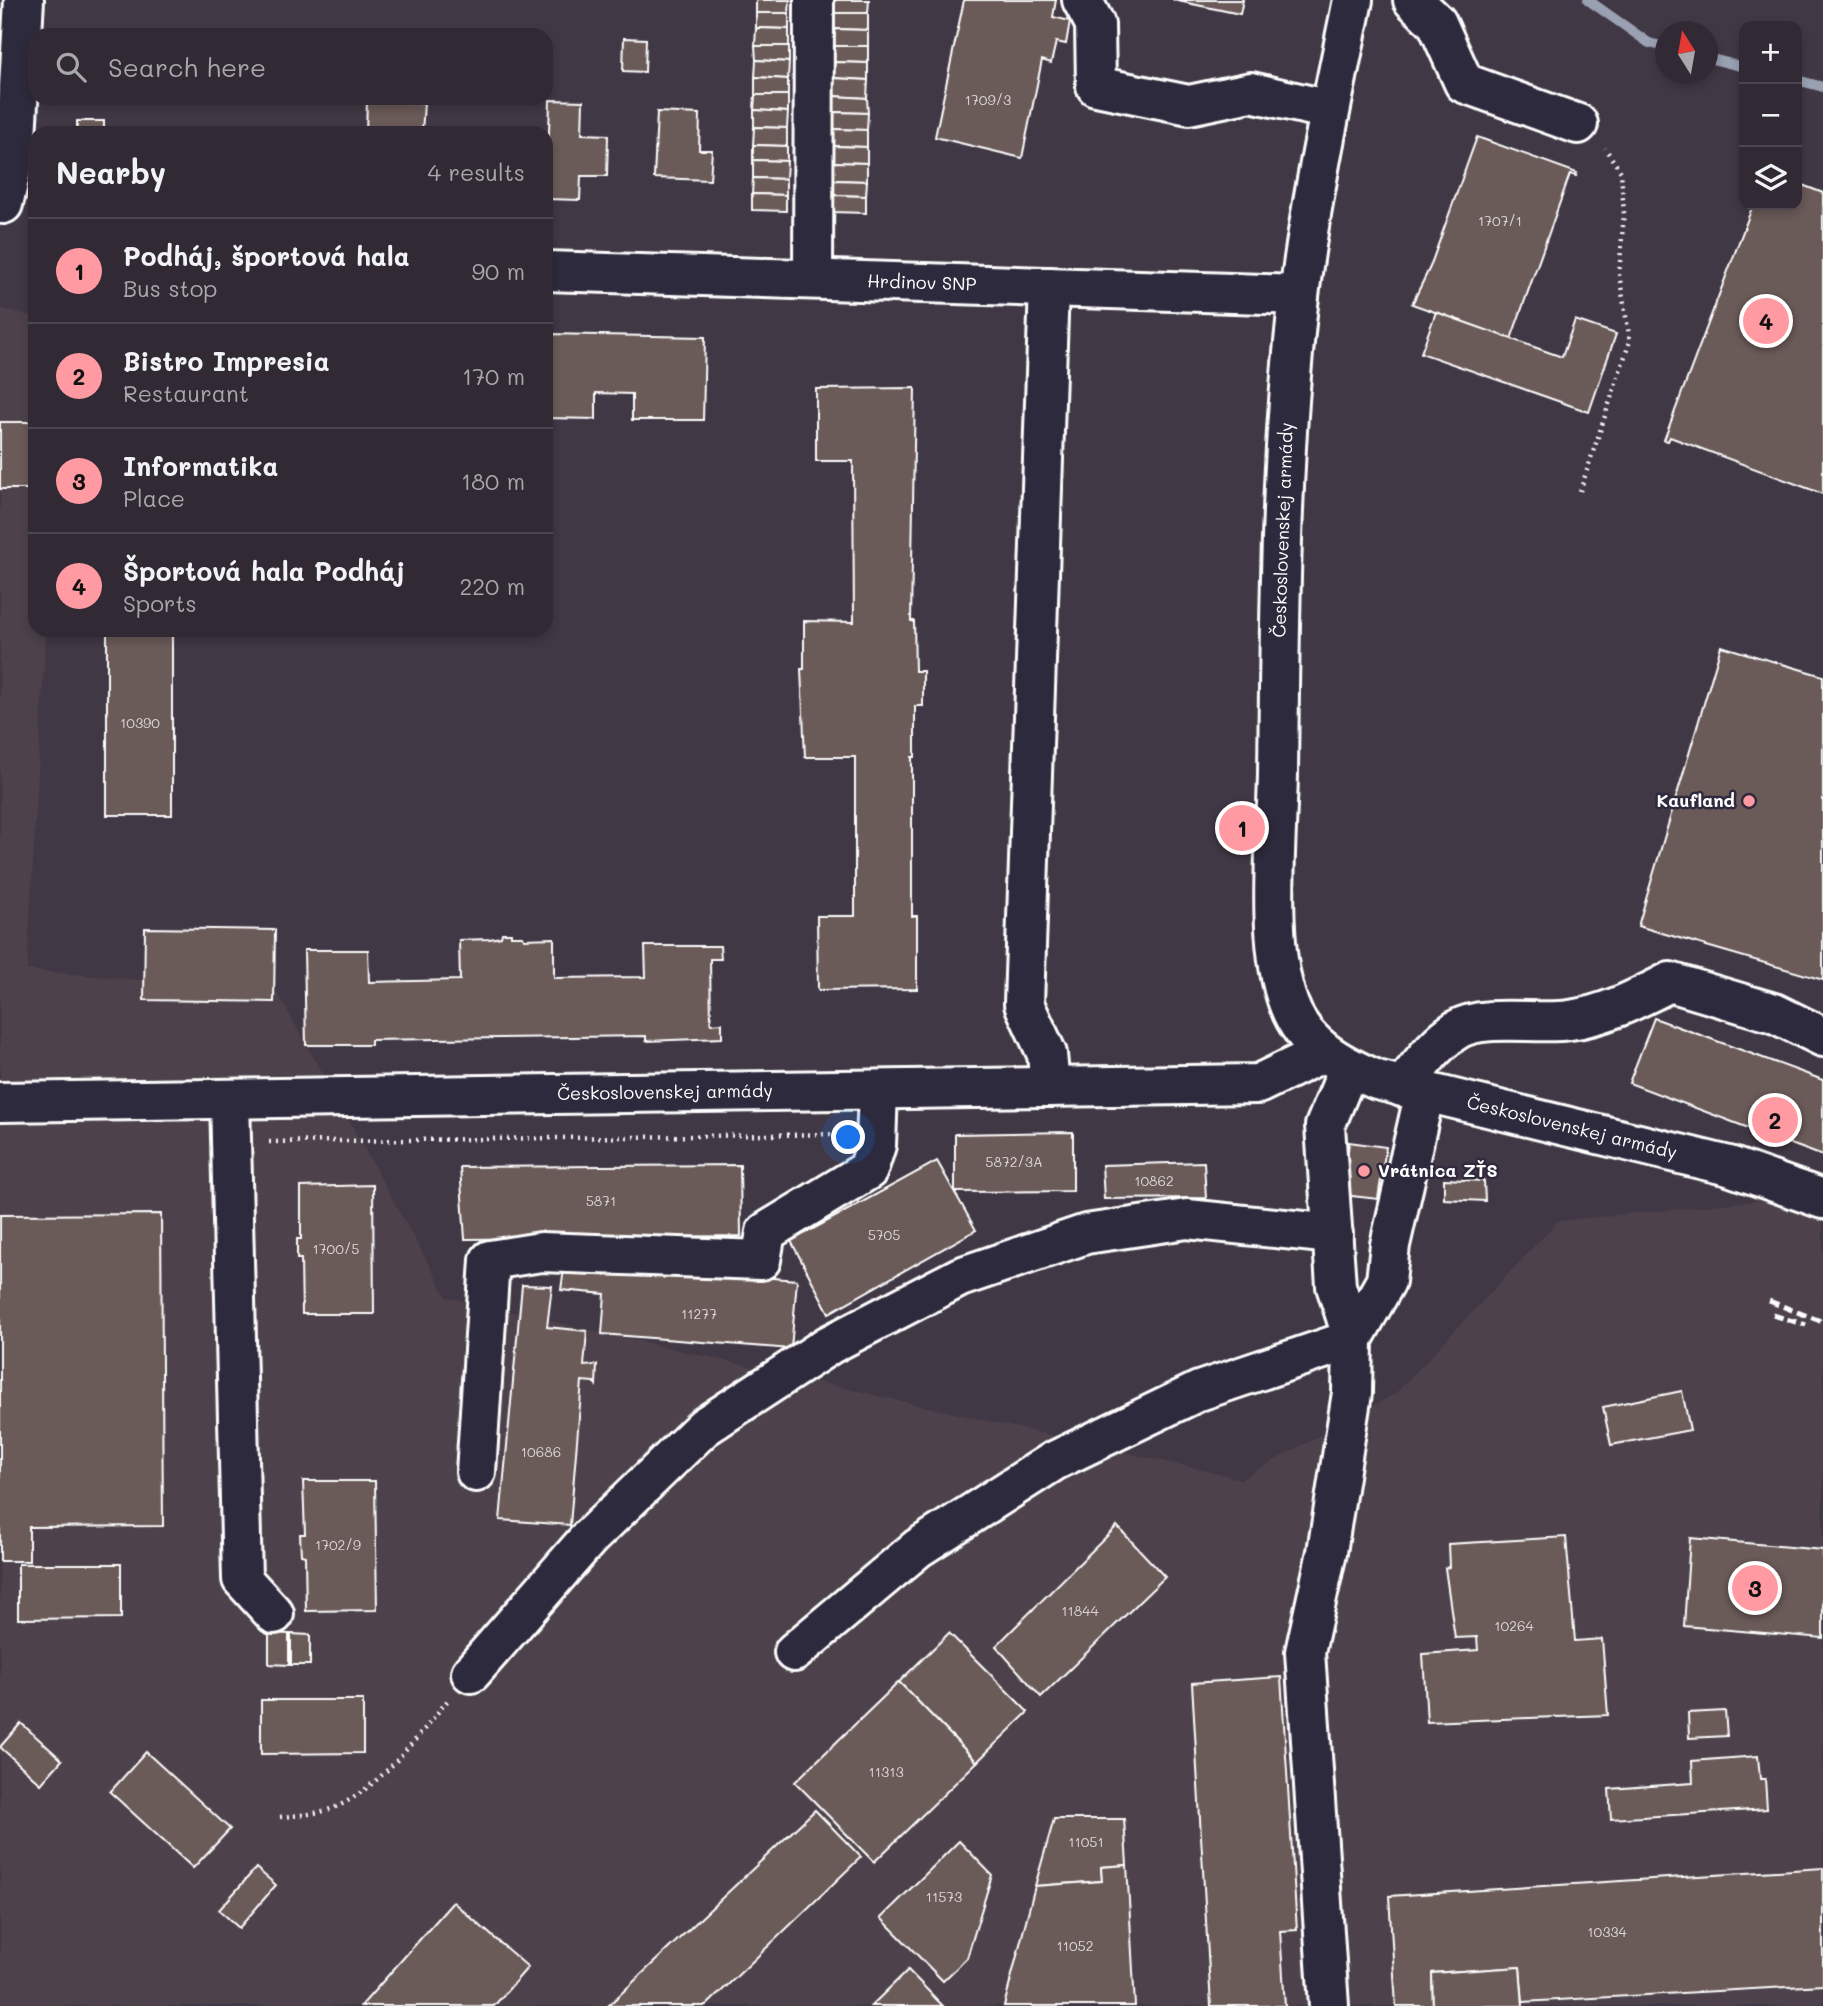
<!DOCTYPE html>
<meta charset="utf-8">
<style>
:root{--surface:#312a34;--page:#3d3640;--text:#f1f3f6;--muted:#a8a7ac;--line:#4c464f;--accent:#ff9aa2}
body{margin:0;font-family:Mali,sans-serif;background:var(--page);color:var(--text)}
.controls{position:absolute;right:21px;top:21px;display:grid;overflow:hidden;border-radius:14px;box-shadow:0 4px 10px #0003}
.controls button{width:63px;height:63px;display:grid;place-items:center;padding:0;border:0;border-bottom:2px solid var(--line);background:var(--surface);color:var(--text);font:35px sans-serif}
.compass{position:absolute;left:1655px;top:21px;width:63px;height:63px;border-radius:50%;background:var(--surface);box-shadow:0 4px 10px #0003;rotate:349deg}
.you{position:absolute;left:849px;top:1138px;width:24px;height:24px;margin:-18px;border:5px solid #fff;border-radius:50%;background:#1a73e8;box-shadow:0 0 0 10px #1a73e833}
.badge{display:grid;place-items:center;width:46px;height:46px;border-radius:50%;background:var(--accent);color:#111;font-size:23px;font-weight:700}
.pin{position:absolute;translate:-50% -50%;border:4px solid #fff;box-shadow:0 2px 7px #0006}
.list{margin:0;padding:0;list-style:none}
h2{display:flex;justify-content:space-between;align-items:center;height:91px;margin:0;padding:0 28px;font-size:30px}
h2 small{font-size:23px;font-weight:400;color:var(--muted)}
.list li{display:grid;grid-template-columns:46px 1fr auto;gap:21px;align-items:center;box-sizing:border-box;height:105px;padding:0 28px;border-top:2px solid var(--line)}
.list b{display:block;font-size:26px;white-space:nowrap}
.list p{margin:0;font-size:23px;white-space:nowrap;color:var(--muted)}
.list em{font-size:23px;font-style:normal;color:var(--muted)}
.icon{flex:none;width:38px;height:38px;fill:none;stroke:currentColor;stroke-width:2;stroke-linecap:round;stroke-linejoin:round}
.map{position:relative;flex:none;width:1823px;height:2006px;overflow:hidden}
.search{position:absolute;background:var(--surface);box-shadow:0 4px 10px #0003;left:28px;top:28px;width:525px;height:77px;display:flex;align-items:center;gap:18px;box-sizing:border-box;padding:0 24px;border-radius:21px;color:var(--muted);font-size:26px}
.panel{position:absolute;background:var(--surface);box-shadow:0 4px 10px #0003;left:28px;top:126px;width:525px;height:511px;border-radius:21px}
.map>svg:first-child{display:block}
.built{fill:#4d424b}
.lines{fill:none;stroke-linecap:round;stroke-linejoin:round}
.stream{stroke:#9aa1b3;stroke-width:10}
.building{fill:#6a5a58;stroke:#fff;stroke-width:2}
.minor-casing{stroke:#fff;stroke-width:44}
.path{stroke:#fff;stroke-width:4.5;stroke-dasharray:2 5;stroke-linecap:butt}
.minor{stroke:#2f2a3d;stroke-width:38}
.rail{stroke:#fff;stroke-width:5;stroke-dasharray:10 5;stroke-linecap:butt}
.poi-dot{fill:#ff9aa2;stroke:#2f2a3d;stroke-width:2.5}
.labels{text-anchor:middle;stroke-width:5;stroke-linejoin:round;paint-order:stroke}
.number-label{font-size:14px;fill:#dad6d5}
.street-label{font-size:18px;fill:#fff;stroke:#2f2a3d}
.poi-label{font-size:18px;font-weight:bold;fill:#fff;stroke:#2f2a3d;text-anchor:end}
</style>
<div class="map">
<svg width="1823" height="2006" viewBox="0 0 1823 2006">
<rect width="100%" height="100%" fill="#413845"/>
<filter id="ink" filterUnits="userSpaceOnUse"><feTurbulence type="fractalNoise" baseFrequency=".0143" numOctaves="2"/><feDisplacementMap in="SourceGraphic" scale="14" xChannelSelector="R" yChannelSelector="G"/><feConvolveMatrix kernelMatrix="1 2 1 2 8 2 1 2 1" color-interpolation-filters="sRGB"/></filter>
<g filter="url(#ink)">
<path class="built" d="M0 308 35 317V630H46L27 970 277 992 447 1297 1241 1479 1395 1394 1558 1221 1823 1194V2006H0Z"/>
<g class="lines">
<g class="stream">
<path d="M1588 0 1649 43 1666 47"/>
<path d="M1708 58 1744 67"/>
<path d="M1797 80 1823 87"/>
</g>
</g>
<g class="building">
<path d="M756 0H790L789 13H756Z"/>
<path d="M834 0H869L868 13H834Z"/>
<path d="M964 0H1056L1053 17 1070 21 1066 44 1056 42 1051 63 1042 60 1022 158 935 137Z"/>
<path d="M1173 0H1243L1240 14Z"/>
<path d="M756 13H789V29L756 28Z"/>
<path d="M834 13H868V30L834 29Z"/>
<path d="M756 28 789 29V46H755Z"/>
<path d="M834 29 868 30V46H834Z"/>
<path d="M624 38 646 39 645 72 623 71Z"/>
<path d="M755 46H789V62L756 60Z"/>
<path d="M834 46H868V63L833 62Z"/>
<path d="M756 60 789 62 788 79 755 77Z"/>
<path d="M833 62 868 63V80L833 78Z"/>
<path d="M755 77 788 79V95H755Z"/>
<path d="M833 78 868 80 867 98 833 96Z"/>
<path d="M755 95H788V112L754 110Z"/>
<path d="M833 96 867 98 868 113 833 112Z"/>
<path d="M367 98H409L408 102Z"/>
<path d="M367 100 424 103 422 133H366Z"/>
<path d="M550 100 583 101 582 134 608 135 607 176H581L580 200 547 199Z"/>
<path d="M754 110 788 112 787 128 754 127Z"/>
<path d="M657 112 700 114 699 150H712L710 180 654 178Z"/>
<path d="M833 112 868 113 867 130 833 129Z"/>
<rect x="77" y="121" width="27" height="12"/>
<path d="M754 127 787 128V146L753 145Z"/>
<path d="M833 129 867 130V147L833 146Z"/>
<path d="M1477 137 1577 173 1576 176 1570 174 1511 339 1412 304 1430 267Z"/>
<path d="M753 145 787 146V161L753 160Z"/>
<path d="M833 146 867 147V163L832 162Z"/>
<path d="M753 160 787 161 786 179 753 178Z"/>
<path d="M832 162 867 163V181L832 180Z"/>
<path d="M753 178 786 179V195L752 194Z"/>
<path d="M832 180 867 181 866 196 832 195Z"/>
<path d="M1797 183 1823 193V494L1670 437 1668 441 1664 440 1753 205H1797Z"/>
<path d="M752 194 786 195V211L752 210Z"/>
<path d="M832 195 866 196V213L832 212Z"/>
<path d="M1436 312 1562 357 1575 320 1616 334 1589 412 1421 353Z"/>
<path d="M546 334 705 337 703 420H632V394L596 393V419L546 418Z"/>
<path d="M915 388 911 621H914L915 671H923V706H915V757H912V916H917V989L818 990 817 916H855V757H805L801 669H804V621L854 622 853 461H816V389Z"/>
<rect x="0" y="422" width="35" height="67"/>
<rect x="107" y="630" width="65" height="185"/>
<path d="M1721 646 1823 676V980L1638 926Z"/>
<path d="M145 928 275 930 274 1002 144 1000Z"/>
<path d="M502 933H511V936H523L524 939 554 938V978L646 977 645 946H720L721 959H710L711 1024 722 1023V1038L646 1041V1036L371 1040V1045H306L304 950H368L369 982 460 980 459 940 489 939 501 937Z"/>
<path d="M1654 1018 1823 1080V1156L1629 1083Z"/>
<path d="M1073 1132V1191L955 1192V1134Z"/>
<path d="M1349 1142 1386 1147 1378 1199 1343 1195Z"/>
<path d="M937 1161 976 1230 829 1313 791 1241Z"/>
<path d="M1204 1162 1206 1198 1104 1199 1102 1165Z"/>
<path d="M740 1165 741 1236 465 1239 460 1167Z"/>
<path d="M1444 1179 1484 1181 1485 1201 1444 1199Z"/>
<path d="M373 1185 374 1314H302L301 1259H297V1239H301V1187Z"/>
<path d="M161 1214 163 1526 29 1527V1561H0V1215Z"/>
<path d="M565 1261 797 1280 791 1349 602 1334 605 1294 561 1290Z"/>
<path d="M522 1285 552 1286 547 1327 587 1331 584 1366 597 1365 596 1385 594 1382 582 1381 570 1525 500 1520Z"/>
<path d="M1682 1391 1690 1430 1611 1445 1603 1407Z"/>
<path d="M303 1481H375L377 1610 306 1611 305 1556 301 1555 300 1534H305Z"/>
<path d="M1117 1526 1165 1577 1041 1697 996 1646Z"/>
<path d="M1566 1537 1575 1641 1602 1639 1608 1715 1427 1722 1423 1654 1478 1650 1477 1637 1455 1638 1445 1568 1449 1567 1448 1544Z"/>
<path d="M1690 1538 1823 1550V1638L1684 1626Z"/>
<path d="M18 1564H121V1618L18 1619Z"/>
<path d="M269 1633 289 1634V1665L269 1664Z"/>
<path d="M949 1633 1028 1712 977 1762 899 1682Z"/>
<path d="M291 1634 310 1635V1665H291Z"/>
<path d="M1281 1677 1297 1930 1280 1931 1285 2006H1211L1192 1683Z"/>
<path d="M899 1682 977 1762 874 1862 795 1782Z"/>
<path d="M261 1700H363V1753L261 1754Z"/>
<path d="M1725 1711 1727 1736 1689 1738 1688 1713Z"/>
<path d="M21 1723 62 1760 41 1784 0 1747Z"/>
<path d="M146 1752 230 1829 193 1868 110 1792Z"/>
<path d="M1758 1756 1760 1779H1765L1767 1809 1611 1819 1609 1789 1693 1783 1692 1761Z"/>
<path d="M815 1810 861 1857 706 2006H608Z"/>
<path d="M1054 1819H1124L1127 1865 1101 1867 1102 1881 1035 1886Z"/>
<path d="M959 1841 992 1875 967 1958 943 1981 881 1918Z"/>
<path d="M1127 1865 1135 2006H1004L1035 1886 1102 1881 1101 1867Z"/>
<path d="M256 1868 276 1885 239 1928 219 1910Z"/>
<path d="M1823 1868V1985L1523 2002 1520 1967 1432 1973 1433 2006H1396L1389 1896Z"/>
<path d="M453 1902 528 1967 494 2006H361Z"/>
<path d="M1520 1967 1523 2006H1433L1432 1973Z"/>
<path d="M908 1970 943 2006H871Z"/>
</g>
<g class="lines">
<defs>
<g id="minor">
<path d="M1082 0 1095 24 1096 86 1189 105 1251 92 1330 110"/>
<path id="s1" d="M1353 0C1333 98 1311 197 1299 296 1280 455 1280 614 1278 773 1277 841 1265 943 1289 1005 1304 1045 1339 1064 1377 1080L1729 1166 1823 1199"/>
<path d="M1413 0 1437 23 1464 83 1578 124"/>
<path d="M3 204 15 155 24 0"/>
<path id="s2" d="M546 271 1299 295"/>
<path d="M813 279 814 0"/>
<path d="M1049 287 1024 1004 1047 1054 1050 1087"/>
<path d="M1402 1087C1419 1067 1435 1043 1458 1029 1484 1014 1540 1025 1570 1020 1607 1015 1638 998 1670 982L1774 1013 1823 1037"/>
<path d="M230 1099 242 1579 274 1614"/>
<path id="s3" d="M0 1102 1258 1084 1324 1052"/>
<path d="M476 1472 490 1260 541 1252 761 1260 766 1232 868 1170 876 1145 878 1090"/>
<path d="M794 1652 918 1548 1054 1461 1199 1391 1353 1339 1336 1286 1325 1126 1349 1068"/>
<path d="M471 1673 589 1538 704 1427 829 1345 960 1277 1086 1234 1187 1219 1333 1234"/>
<path d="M1329 2006 1305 1652 1327 1552 1352 1393 1353 1339 1386 1281 1390 1245 1425 1092"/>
</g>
</defs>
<use href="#minor" class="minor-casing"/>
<g class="path">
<path d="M1580 491 1630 341 1619 274 1624 214 1621 172 1605 148"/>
<path d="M269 1142 841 1134"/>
<path d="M280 1817C302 1815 324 1814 344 1803 385 1781 418 1736 448 1700"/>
</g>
<use href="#minor" class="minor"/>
<g class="rail">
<path d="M1769 1301 1823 1322"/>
<path d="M1773 1315 1806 1325"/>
</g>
</g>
</g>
<g class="poi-dot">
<circle cx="1749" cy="801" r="7"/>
<circle cx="1364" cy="1171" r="7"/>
</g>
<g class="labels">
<g class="number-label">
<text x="988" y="105">1709/3</text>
<text x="1500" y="226">1707/1</text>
<text x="140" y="728">10390</text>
<text x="1014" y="1167">5872/3A</text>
<text x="1154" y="1186">10862</text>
<text x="601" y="1206">5871</text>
<text x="884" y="1240">5705</text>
<text x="336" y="1254">1700/5</text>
<text x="699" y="1319">11277</text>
<text x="541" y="1457">10686</text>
<text x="338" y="1550">1702/9</text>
<text x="1080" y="1616">11844</text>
<text x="1514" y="1631">10264</text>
<text x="886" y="1777">11313</text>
<text x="1086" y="1847">11051</text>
<text x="944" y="1902">11573</text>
<text x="1607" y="1937">10334</text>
<text x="1075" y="1951">11052</text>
</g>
<g class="street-label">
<text dy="6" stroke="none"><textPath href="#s2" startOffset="376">Hrdinov SNP</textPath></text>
<text transform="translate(1283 530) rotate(-88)" y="6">Československej armády</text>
<text dy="6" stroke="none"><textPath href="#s3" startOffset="665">Československej armády</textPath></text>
<text dy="6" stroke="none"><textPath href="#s1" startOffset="1332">Československej armády</textPath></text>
</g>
<g class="poi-label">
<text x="1735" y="807">Kaufland</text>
<text x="1378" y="1177" text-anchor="start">Vrátnica ZŤS</text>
</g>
</g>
</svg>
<div class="controls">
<button>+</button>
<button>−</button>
<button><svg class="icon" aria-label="layers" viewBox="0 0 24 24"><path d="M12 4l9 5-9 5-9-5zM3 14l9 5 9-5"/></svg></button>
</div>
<svg class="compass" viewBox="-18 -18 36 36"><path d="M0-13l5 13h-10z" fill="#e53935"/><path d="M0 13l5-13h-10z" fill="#a8a7ac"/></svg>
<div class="you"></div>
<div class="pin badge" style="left:1242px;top:828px">1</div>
<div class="pin badge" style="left:1775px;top:1120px">2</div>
<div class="pin badge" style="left:1755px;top:1588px">3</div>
<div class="pin badge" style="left:1766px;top:321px">4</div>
<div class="search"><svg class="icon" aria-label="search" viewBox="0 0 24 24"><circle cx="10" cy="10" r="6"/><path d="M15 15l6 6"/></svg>Search here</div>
<section class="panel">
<h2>Nearby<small>4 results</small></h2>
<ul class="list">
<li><span class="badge">1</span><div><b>Podháj, športová hala</b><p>Bus stop</p></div><em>90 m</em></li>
<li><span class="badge">2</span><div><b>Bistro Impresia</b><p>Restaurant</p></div><em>170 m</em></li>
<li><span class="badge">3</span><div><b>Informatika</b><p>Place</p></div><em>180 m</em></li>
<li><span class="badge">4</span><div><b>Športová hala Podháj</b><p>Sports</p></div><em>220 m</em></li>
</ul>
</section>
</div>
